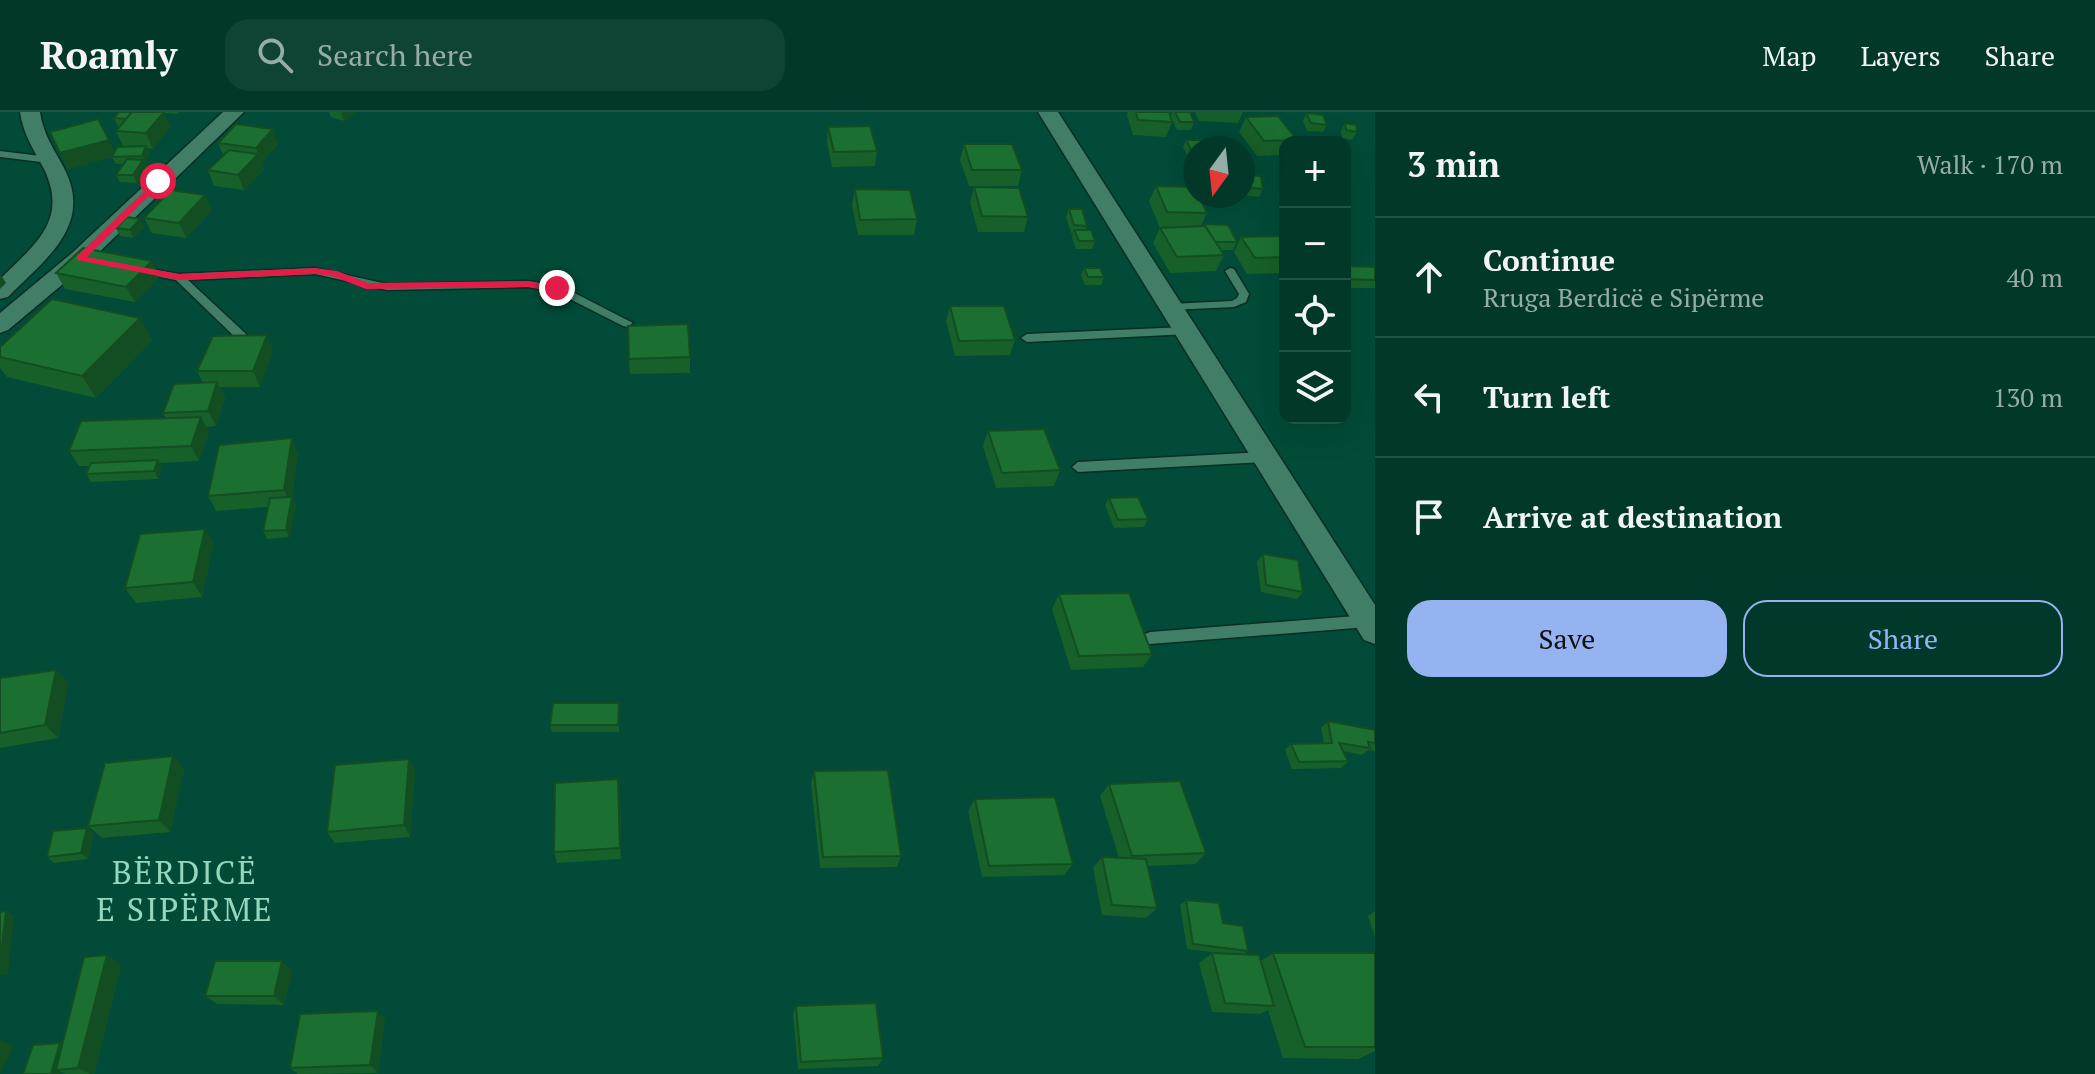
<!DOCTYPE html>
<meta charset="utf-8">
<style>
:root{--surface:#01382a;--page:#0f4336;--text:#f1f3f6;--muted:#96aca8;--line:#235247;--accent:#95b2f1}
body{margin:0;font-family:"PT Serif",serif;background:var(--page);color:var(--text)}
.controls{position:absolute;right:24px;top:24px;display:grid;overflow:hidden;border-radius:16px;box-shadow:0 8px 32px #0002}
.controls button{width:72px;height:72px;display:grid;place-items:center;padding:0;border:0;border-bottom:2px solid var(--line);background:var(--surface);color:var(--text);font:40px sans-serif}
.compass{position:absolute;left:1183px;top:24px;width:72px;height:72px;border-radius:50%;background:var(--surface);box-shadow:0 8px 32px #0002;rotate:195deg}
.stop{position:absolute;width:24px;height:24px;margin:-18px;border:6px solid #e11d48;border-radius:50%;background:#fff}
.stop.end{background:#e11d48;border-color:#fff;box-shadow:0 2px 8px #0008}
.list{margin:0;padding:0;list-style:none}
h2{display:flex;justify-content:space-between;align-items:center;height:104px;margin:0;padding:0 32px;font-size:34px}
h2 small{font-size:26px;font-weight:400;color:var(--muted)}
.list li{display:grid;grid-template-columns:52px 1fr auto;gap:24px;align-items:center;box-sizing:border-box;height:120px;padding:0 32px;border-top:2px solid var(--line)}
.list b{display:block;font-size:30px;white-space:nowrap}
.list p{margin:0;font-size:26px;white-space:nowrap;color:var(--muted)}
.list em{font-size:26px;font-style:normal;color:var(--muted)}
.actions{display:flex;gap:16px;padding:24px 32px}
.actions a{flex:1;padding:18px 0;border:2px solid var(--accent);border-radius:24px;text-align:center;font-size:28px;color:var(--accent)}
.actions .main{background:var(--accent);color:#111}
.icon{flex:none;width:44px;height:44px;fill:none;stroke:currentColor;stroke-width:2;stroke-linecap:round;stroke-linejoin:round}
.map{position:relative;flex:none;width:1375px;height:962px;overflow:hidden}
header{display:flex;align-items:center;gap:48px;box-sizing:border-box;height:112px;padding:0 40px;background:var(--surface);border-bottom:2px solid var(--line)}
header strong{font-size:38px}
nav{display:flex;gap:44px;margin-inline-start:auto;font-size:28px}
.search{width:560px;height:72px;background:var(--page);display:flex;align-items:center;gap:20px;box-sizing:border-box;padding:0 28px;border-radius:24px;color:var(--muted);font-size:30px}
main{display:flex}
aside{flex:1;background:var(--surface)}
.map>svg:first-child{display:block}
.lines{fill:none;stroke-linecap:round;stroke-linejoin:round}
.service-casing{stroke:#0b2d22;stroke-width:3}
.minor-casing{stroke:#0b2d22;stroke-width:3}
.service{fill:#407e67;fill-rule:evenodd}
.minor{fill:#407e67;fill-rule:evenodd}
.wall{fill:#17602a}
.shaded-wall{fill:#134e22}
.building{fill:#1b7031;stroke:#134e22;stroke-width:2}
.route{fill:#e11d48}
.labels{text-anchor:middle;stroke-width:7;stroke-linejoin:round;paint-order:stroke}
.near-quarter-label{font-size:32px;letter-spacing:2px;fill:#96d6bd;stroke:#014b38}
</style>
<header>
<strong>Roamly</strong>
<div class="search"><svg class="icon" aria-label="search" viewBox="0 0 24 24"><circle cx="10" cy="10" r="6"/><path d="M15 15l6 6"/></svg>Search here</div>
<nav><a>Map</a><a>Layers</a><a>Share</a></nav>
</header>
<main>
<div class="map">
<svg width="1375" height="962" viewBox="0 0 1375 962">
<rect width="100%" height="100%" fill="#014b38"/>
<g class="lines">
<defs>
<g id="service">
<path d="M0 39 49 45 54 48 49 51 0 45Z"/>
<path d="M143 156 179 162 315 156 387 172 528 169 561 174 633 211 627 215 623 214 554 179 528 175 387 178 315 162 188 168 246 222 248 225 242 229 238 228 176 168 139 161 138 159Z"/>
<path d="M1230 156 1234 157 1249 182 1246 190 1234 195 1170 198 1164 195 1170 192 1232 189 1237 186 1239 182 1225 159Z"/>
<path d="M1185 215 1191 219 1189 222 1027 230 1021 226 1027 222Z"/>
<path d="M1264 340 1270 345 1264 350 1078 360 1072 355 1078 350Z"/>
<path d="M1368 503 1373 505 1375 509 1373 513 1368 515 1150 532 1145 530 1143 526 1145 522 1150 520Z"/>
</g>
<g id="minor">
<path d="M20 0H40C43 22 54 37 64 56 94 114 45 147 8 185L0 187V167C34 133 69 109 44 57 34 38 23 22 20 0Z"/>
<path d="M223 0H244L88 151 8 218 0 221V201L72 141Z"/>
<path d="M1038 0H1058L1375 493V532L1364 528Z"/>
</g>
</defs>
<use href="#service" class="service-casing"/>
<use href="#minor" class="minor-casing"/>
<use href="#service" class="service"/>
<use href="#minor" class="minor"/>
</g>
<g class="wall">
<path d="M119 0H179L177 2 164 1 170 15 153 37 147 36 150 42 145 51 147 55 137 71 120 70 116 63 123 52H116L112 45 68 57 60 41 114 40 129 35 123 34 116 19 120 14H118L114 6Z"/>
<path d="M329 0H354L355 1 344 9 331 5Z"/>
<path d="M1128 0H1169L1172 10 1166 25 1133 23 1127 3Z"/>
<path d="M1172 0H1190L1194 10 1191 18H1177L1171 5Z"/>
<path d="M1195 0H1243L1238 11 1199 9Z"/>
<path d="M1306 1 1327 13 1323 20 1307 19 1303 9Z"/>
<path d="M1246 5 1297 28 1296 30H1285V43L1257 44 1239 20Z"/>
<path d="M1345 11 1357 20 1352 28 1342 26 1341 19Z"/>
<path d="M828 15 877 39 875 54 832 55 827 30Z"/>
<path d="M1186 28 1195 36V53H1192L1183 35Z"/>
<path d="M218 31 278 32 262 51 264 57 244 78 214 74 208 58 223 43Z"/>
<path d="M964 32 1022 58 1018 74H969L960 48Z"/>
<path d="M1243 59 1248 66 1249 63 1263 77 1259 85 1243 83Z"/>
<path d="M1285 70V91L1279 80Z"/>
<path d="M1156 74 1207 101 1201 114H1203L1204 112 1237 130 1233 138H1220L1224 143 1216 159 1170 161 1153 131 1160 116 1149 89Z"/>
<path d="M974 75 1028 105 1024 120H978L970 91Z"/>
<path d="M855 77 917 107 914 123H858L852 93Z"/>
<path d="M1069 97 1087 114 1086 118 1095 129 1092 137H1076L1072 126 1073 121H1071L1066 105Z"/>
<path d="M212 98 186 126 152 121 144 106Z"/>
<path d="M144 115 133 126 120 124 116 116Z"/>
<path d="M1285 124V161L1247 162 1234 140 1241 125Z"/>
<path d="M1345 154 1375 155V176H1345Z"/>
<path d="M1084 156 1104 165 1101 173H1085L1081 163Z"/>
<path d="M56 161 160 164 135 190 65 177Z"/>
<path d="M950 194 1015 228 1010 243 955 244 946 209Z"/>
<path d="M140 206 152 228 96 286 7 265 0 256V235Z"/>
<path d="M273 239 260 275H220L225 286 216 314 206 315 209 320 199 349 159 351 162 356 158 367 91 370 86 362 89 354H79L69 339 166 306 163 301 203 271 197 259Z"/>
<path d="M690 245V261L630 262 629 247Z"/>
<path d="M988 319 1060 358 1054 374 996 376 983 334Z"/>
<path d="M298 342 292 385 296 393 289 425 267 427 263 419 268 395 216 399 208 384Z"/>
<path d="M1109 386 1148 407 1144 415 1114 416 1105 393Z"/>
<path d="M205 417 213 432 202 485 136 491 125 476Z"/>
<path d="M1263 442 1303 480 1297 487 1261 480 1257 450Z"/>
<path d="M1059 482 1152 542 1143 555 1071 558 1052 497Z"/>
<path d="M0 566 68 571 58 626 0 636Z"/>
<path d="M619 591V620H552L550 613Z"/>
<path d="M1328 609 1375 618V639L1368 638 1362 643 1343 639 1348 649 1341 656 1292 657 1285 638 1291 632 1324 631 1321 616Z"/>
<path d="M409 647 415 660 410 725 335 731 327 720Z"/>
<path d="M184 657 170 720 102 726 88 714Z"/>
<path d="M814 659 901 744 897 755 820 756 811 671Z"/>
<path d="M1109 672 1206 741 1195 752 1147 754 1157 796 1146 806 1102 803 1093 756 1102 745 1119 746 1100 684Z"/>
<path d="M620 680 621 747 557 751 554 740Z"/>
<path d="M975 687 1073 752 1064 763 982 765 968 699Z"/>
<path d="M87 716 94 722 88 747 54 751 47 745Z"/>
<path d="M1186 788 1223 811 1248 839 1244 842 1261 849 1273 841H1375V939L1358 947 1283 946 1268 898 1260 902 1212 900 1199 851 1212 841H1220L1187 837 1180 793Z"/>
<path d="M1375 799V825L1368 804Z"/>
<path d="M121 853 94 962H65L61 960 23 962 62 932Z"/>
<path d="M292 859 284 893 217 892 205 884Z"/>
<path d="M796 894 883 946 878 954 798 957 793 902Z"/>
<path d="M385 907 378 961 298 962 290 956Z"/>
</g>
<g class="shaded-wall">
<path d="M164 0 170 15 153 37 146 21Z"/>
<path d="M343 0H354L355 1 344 9 341 1Z"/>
<path d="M273 17 278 32 262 51 264 57 244 78 238 63 258 42 256 36Z"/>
<path d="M109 28 116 44 68 57 60 41Z"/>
<path d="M146 34 150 42 145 51 142 44Z"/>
<path d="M143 48 147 55 137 71 133 63Z"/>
<path d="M205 83 212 98 186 126 179 111Z"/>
<path d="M140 107 144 115 133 126 130 118Z"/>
<path d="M152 149 160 164 135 190 126 175Z"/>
<path d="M1 163 6 171 0 177V164Z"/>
<path d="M140 206 152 228 96 286 82 264Z"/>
<path d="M267 223 273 239 260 275 253 259Z"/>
<path d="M217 270 225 286 216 314 208 299Z"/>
<path d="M201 305 209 320 199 349 191 334Z"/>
<path d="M292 326 298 342 292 385 296 393 289 425 286 418 291 392 284 378Z"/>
<path d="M158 348 162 356 158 367 154 359Z"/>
<path d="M205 417 213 432 202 485 193 470Z"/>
<path d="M56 558 68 571 58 626 45 613Z"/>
<path d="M173 644 184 657 170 720 159 708Z"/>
<path d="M409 647 415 660 410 725 404 713Z"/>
<path d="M618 667 620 680 621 747 620 736Z"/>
<path d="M87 716 94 722 88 747 81 741Z"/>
<path d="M6 799 14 804 8 862 0 864V850Z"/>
<path d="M107 843 121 853 94 962H90L78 956Z"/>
<path d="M282 849 292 859 284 893 274 884Z"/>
<path d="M378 899 385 907 378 961 370 953Z"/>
<path d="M0 928 14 934 0 962Z"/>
<path d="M60 931 68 935 56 958 61 960 60 962H51Z"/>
</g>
<g class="building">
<path d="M119 0H132L127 7 114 6Z"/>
<path d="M132 0H164L146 21 116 19Z"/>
<path d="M1136 0H1169L1172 10 1138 8Z"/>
<path d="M1175 0H1190L1194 10H1180Z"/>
<path d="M1306 1 1323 3 1327 13 1311 11Z"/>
<path d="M1278 4 1297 28 1264 29 1246 5Z"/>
<path d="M98 7 109 28 60 41 50 20Z"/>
<path d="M1345 11 1356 13 1357 20 1346 18Z"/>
<path d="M236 12 273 17 256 36 218 31Z"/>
<path d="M870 14 877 39 834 40 828 15Z"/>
<path d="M1186 28H1206L1210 36H1195V45Z"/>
<path d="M964 32H1012L1022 58H972Z"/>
<path d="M1223 32 1233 33V36H1223Z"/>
<path d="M146 34 142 44 112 45 117 35Z"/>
<path d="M229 38 258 42 238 63 208 58Z"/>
<path d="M127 47 143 48 133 63H116Z"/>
<path d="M1243 59H1246L1249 71V63L1261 64 1263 77 1243 75Z"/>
<path d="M1156 74 1195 75V84H1199L1207 101 1167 100Z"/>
<path d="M974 75 1019 76 1028 105 982 104Z"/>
<path d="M855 77 910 78 917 107 860 108Z"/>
<path d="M171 78 205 83 179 111 144 106Z"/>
<path d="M1069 97H1082L1087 114 1074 113Z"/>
<path d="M127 105 140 107 130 118 116 116Z"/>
<path d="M1204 112 1228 113 1237 130H1215Z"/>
<path d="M1205 114 1224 143 1177 145 1160 116Z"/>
<path d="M1074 118H1091L1095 129H1079Z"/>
<path d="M1285 124V145L1255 146 1241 125Z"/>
<path d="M83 136 152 149 126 175 56 161Z"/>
<path d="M1345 154 1375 155V168L1345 167Z"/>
<path d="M1084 156H1100L1104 165H1088Z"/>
<path d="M52 187 140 206 82 264 0 245V235Z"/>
<path d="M950 194H1004L1015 228 959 229Z"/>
<path d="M688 212 690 245 629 247 628 214Z"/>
<path d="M267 223 253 259H197L213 224Z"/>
<path d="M217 270 208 299 163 301 174 272Z"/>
<path d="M201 305 191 334 69 339 81 309Z"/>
<path d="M1044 317 1060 358 1002 361 988 319Z"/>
<path d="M292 326 284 378 208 384 219 333Z"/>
<path d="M158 348 154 359 86 362 91 351Z"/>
<path d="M292 385 286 418 263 419 270 386Z"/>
<path d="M1138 385 1148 407 1118 408 1109 386Z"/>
<path d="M205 417 193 470 125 476 140 422Z"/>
<path d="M1263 442 1298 448 1303 480 1266 473Z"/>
<path d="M1129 481 1152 542 1079 544 1059 482Z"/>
<path d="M56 558 45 613 0 621V566Z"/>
<path d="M553 591H619L618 613H550Z"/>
<path d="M1328 609 1375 618V631L1368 630 1370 636 1339 631 1348 649 1299 650 1291 632 1332 631Z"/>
<path d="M173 644 159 708 88 714 105 651Z"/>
<path d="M409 647 404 713 327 720 335 653Z"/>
<path d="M888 658 901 744 823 745 814 659Z"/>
<path d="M618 667 620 736 554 740 555 671Z"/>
<path d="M1180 669 1206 741 1132 744 1109 672Z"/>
<path d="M1055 685 1073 752 989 754 975 687Z"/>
<path d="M87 716 81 741 47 745 53 719Z"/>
<path d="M1102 745 1146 747 1157 796 1112 793Z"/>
<path d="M1186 788 1219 791 1223 811 1243 814 1248 839 1193 832Z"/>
<path d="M6 799 0 850V800Z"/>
<path d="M1212 841 1259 843 1274 894 1225 891Z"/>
<path d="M1273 841H1375V935H1305Z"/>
<path d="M107 843 78 956 56 958 84 845Z"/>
<path d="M215 849H282L274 884H205Z"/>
<path d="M876 891 883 946 801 950 796 894Z"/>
<path d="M378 899 370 953 290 956 300 902Z"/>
<path d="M60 931 51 962H23L33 933Z"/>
</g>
<path class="route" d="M158 66 162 71 87 145 179 162 315 156 337 159 368 171 528 169 562 176 557 180 528 175 366 177 332 164 315 162 179 168 77 148V144Z"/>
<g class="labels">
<g class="near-quarter-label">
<text x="185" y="772">BËRDICË<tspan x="185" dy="37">E SIPËRME</tspan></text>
</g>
</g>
</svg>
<div class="controls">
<button>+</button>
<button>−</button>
<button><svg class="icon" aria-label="locate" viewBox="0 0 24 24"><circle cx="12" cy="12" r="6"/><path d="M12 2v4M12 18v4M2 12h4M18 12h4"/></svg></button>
<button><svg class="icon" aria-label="layers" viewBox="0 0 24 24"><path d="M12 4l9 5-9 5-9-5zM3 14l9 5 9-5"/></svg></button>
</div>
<svg class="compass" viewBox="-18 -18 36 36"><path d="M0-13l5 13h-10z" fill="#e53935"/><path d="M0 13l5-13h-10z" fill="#96aca8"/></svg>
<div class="stop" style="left:158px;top:69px"></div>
<div class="stop end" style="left:557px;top:176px"></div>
</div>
<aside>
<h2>3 min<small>Walk · 170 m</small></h2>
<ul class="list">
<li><svg class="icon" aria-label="ahead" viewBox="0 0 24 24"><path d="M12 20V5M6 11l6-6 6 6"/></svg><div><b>Continue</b><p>Rruga Berdicë e Sipërme</p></div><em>40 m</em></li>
<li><svg class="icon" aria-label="left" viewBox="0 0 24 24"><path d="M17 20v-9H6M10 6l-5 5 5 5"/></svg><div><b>Turn left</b></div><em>130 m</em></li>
<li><svg class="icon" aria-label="arrive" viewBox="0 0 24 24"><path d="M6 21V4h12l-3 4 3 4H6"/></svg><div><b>Arrive at destination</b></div></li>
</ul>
<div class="actions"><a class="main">Save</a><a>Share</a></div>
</aside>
</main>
